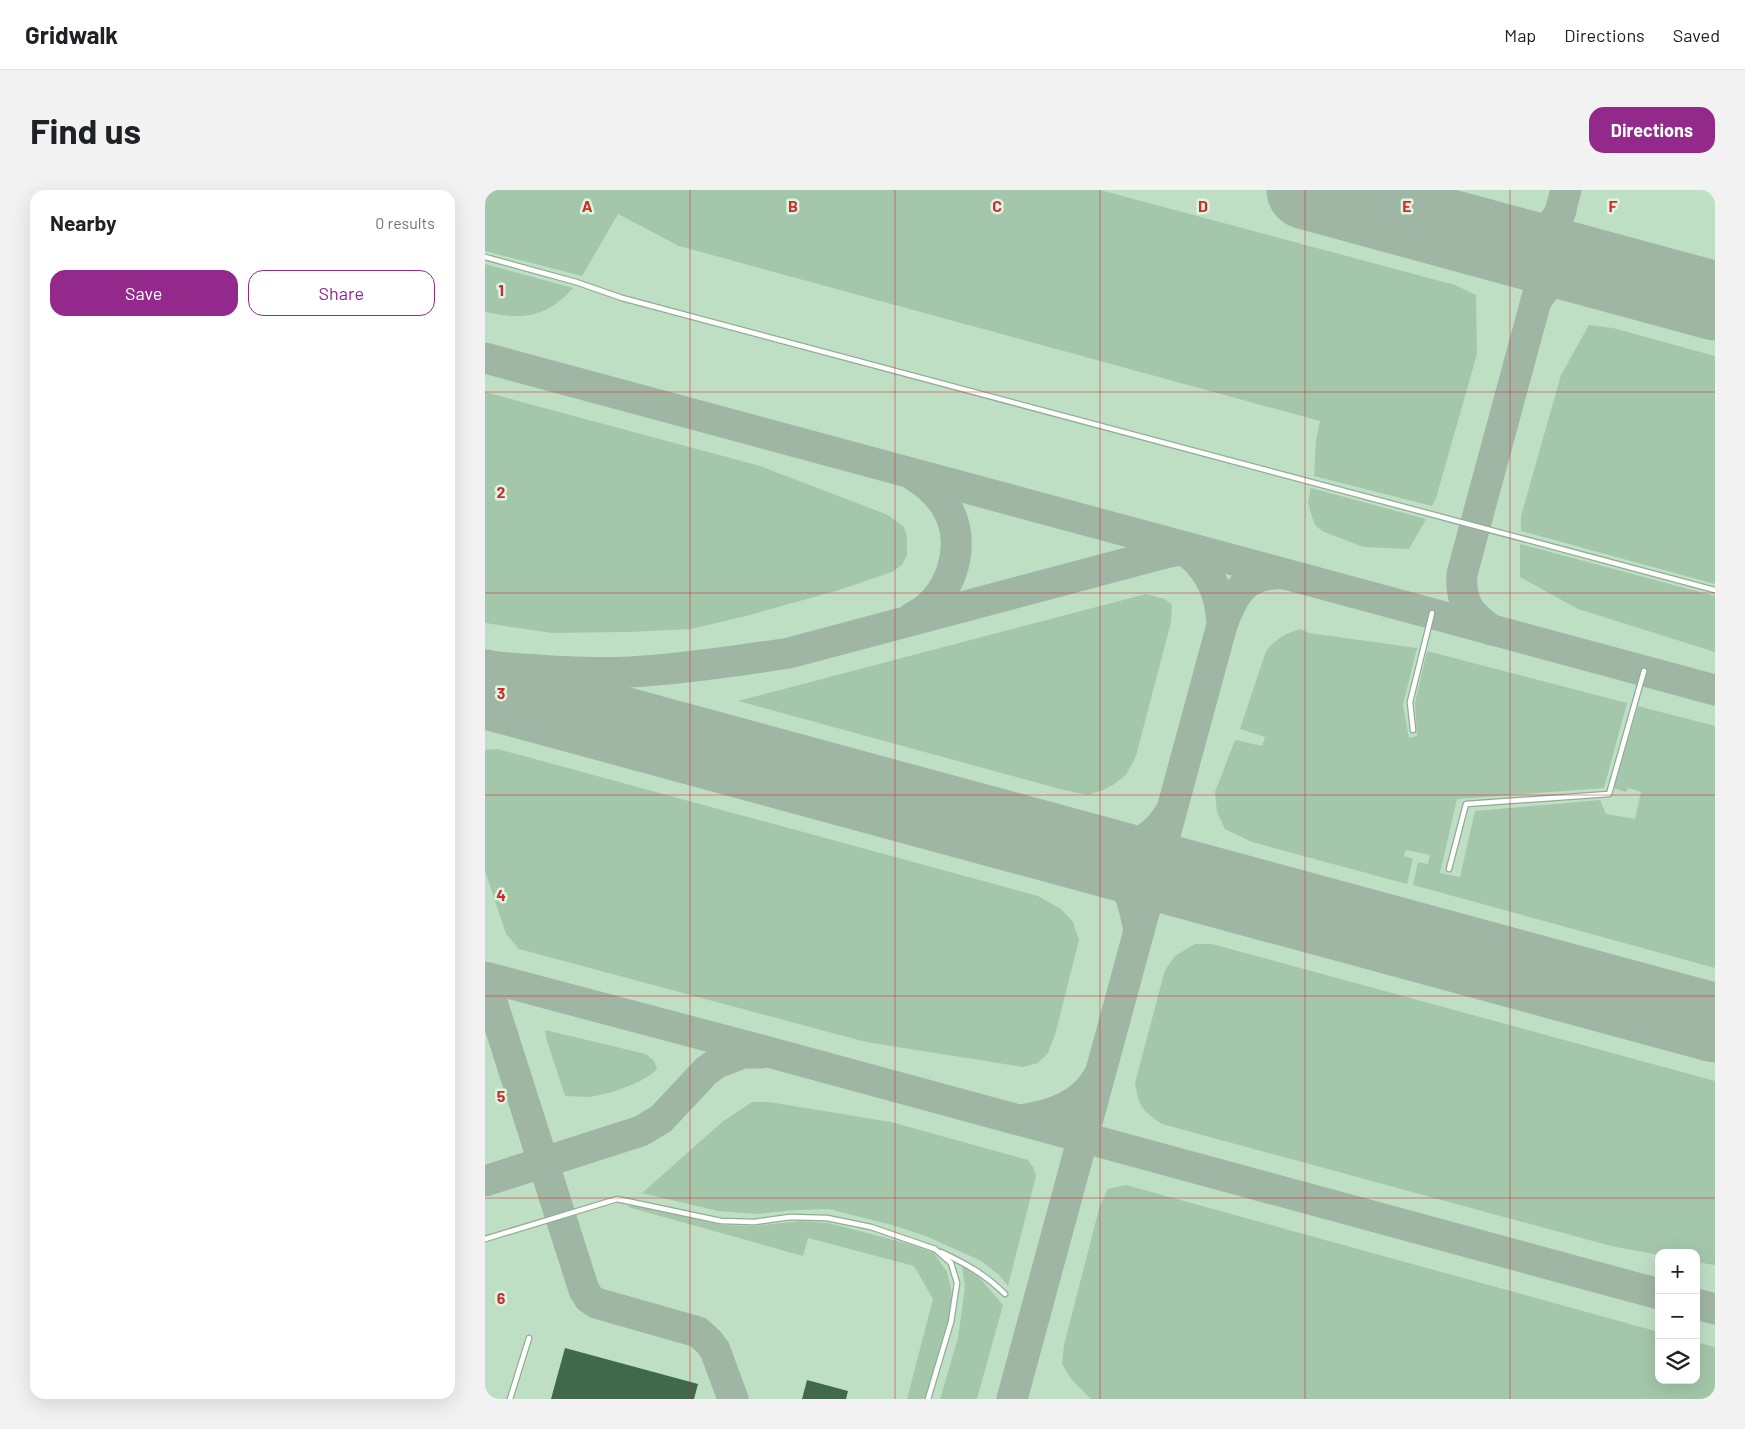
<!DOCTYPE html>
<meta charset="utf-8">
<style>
:root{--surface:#fff;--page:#f2f2f2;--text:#202124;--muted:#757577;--line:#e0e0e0;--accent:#94298c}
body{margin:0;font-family:Barlow,sans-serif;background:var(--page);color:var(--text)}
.controls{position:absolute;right:15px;bottom:15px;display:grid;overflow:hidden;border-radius:10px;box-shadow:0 5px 20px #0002}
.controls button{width:45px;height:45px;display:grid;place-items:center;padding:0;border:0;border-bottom:1px solid var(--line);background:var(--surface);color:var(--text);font:25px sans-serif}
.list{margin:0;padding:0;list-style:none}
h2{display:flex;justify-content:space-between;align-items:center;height:65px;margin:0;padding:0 20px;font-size:21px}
h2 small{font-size:16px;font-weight:400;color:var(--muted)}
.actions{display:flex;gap:10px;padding:15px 20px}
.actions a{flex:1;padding:11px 0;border:1px solid var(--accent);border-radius:15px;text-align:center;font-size:18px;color:var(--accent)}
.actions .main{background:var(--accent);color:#fff}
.icon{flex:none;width:28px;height:28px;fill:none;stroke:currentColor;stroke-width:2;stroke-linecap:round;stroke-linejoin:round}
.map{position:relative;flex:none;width:1230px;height:1209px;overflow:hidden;border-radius:15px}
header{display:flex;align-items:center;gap:30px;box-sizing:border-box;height:70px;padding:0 25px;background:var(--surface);border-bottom:1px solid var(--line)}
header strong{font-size:24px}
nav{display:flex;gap:28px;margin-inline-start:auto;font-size:18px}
.intro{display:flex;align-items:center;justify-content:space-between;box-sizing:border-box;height:120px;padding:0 30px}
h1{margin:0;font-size:35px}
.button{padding:12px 22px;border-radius:15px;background:var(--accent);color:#fff;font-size:18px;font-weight:700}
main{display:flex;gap:30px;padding:0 30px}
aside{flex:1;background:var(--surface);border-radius:15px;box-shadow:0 5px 20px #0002}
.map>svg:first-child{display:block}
.built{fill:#bfdfc5;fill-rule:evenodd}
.green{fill:#a4c7ab}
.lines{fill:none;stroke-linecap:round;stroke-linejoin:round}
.taxiway{stroke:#a0b6a4;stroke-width:31}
.runway{stroke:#a0b6a4;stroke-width:79}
.building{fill:#40684a}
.service-casing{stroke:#92ab97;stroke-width:7}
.service{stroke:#fff;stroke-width:4.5}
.grid{fill:none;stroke:#d62828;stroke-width:1;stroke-opacity:0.55}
.grid-label{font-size:16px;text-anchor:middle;font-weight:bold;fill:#d62828;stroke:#dcf6e1;stroke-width:5;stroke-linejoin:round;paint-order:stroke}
</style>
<header>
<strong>Gridwalk</strong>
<nav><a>Map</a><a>Directions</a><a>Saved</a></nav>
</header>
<div class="intro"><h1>Find us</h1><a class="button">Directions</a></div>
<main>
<aside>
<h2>Nearby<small>0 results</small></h2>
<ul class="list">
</ul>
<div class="actions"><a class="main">Save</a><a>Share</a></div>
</aside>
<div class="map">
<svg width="1230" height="1209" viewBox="0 0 1230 1209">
<rect width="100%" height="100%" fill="#cfe8d4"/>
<path class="built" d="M0 0H1230V1209H0ZM1174 1063H1211V1190H1174Z"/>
<g class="green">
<path d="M0 0H615L970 95 991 105 992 164 951 308 947 316 829 286 831 250 835 231 194 56 133 24 97 86 0 61Z"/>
<path d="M0 74 88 98C61 128 38 130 0 122Z"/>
<path d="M1104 135 1128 138 1230 166V394L1036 341V326L1076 185Z"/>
<path d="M0 202 275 276 403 325 419 337 422 347V365L417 375 407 382 354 400 261 426 206 439 143 442 67 443 0 433Z"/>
<path d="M826 298 941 329 924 359 878 357 837 341 830 335 826 324 823 312Z"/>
<path d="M1035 354 1230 406V462L1093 419 1035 387Z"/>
<path d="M661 404 680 409 687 415 686 432 651 566 641 585 628 595 616 601 602 605 575 599 253 511Z"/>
<path d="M816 439 824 443 932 458 918 515 924 548 932 546 930 513 942 461 1142 513 1119 598 972 609 955 683 975 687 990 621 1115 610 1121 624 1150 629 1156 602 1143 598 1141 602 1128 598 1153 516 1230 536V778L928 695 933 672 943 674 945 665 921 660 919 666 928 669 922 694 767 652 740 639 732 622 730 602 750 550 777 556 780 547 755 539 781 461C791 449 800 443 816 439Z"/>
<path d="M13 559 553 706 576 719 588 732 594 750 570 845 563 863 553 873 538 877 381 852 34 759 21 744 0 681V560Z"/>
<path d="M710 754H727L1230 891V1075L1211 1072V1063H1174V1065L1126 1056 677 934C657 921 654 916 650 893L680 780 690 766Z"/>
<path d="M60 840 161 864 169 871 172 879C160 893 122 905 103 907 96 907 87 906 80 906L62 851Z"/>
<path d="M267 912H284L406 932 543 970 548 977 551 986 523 1096 514 1085 496 1071 443 1047 407 1035 344 1019 311 1020 273 1024 233 1021 157 1003 237 932Z"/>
<path d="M641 995 1174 1142V1190H1211V1152L1230 1157V1209H606L587 1190 577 1174 579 1155 615 1015 623 999Z"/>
<path d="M145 1014 237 1035 268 1036 316 1031 344 1033 424 1054 449 1063 462 1082 466 1098 467 1115 461 1159 445 1209H422L448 1109 429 1076 323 1048 318 1066 143 1017Z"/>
<path d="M477 1076 493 1086 518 1115 492 1209H455L473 1148 480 1097Z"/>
</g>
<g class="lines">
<g class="taxiway">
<path d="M1008 51C1040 54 1059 50 1076 21"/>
<path d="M1051 111C1067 84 1086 79 1116 80"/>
<path d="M0 168 1230 500"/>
<path d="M428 285C443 294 455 305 463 320 483 356 465 410 428 427"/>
<path d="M694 357C723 374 736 402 737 435"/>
<path d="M1007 440C984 425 975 412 977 384L1081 0"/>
<path d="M0 476C48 480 97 484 145 482 198 479 252 471 304 463L680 363 701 359"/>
<path d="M0 502 13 503"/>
<path d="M608 664C618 663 629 663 639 660 659 654 676 638 686 621"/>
<path d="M608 664C615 670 625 675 631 681 645 697 650 720 654 741"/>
<path d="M0 787 287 863 1174 1104"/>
<path d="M0 790 99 1100 104 1108 111 1113 213 1142 224 1152 230 1160 248 1209"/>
<path d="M536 930C568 925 596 916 613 887"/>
<path d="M0 991 156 941 176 929 221 881 232 873 258 863H276"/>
<path d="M1211 1114 1230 1119"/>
<path d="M527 1209 737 435C749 402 761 382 799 384"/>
</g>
<g class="runway">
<path d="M821 0 1230 111"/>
<path d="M0 499 1230 833"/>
</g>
</g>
<g class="building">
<path d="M80 1158 213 1194 209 1209H66Z"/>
<path d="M322 1190 363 1201 361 1209H317Z"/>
</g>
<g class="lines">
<defs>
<g id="service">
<path d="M0 67 91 92 137 108 1230 400"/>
<path d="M928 540 925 512 947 423"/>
<path d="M964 679 981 614 1124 604 1159 481"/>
<path d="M0 1049 132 1009 236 1031 269 1032 305 1027 342 1028 386 1037 450 1059 466 1073 472 1093 466 1132 443 1209"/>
<path d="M456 1062C481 1074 500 1084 520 1104"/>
<path d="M25 1209 44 1148"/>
</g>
</defs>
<use href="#service" class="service-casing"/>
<use href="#service" class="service"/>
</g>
<path class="grid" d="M205 0V1209M410 0V1209M615 0V1209M820 0V1209M1025 0V1209M0 202H1230M0 403H1230M0 605H1230M0 806H1230M0 1008H1230"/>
<g class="grid-label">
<text x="102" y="22">A</text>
<text x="308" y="22">B</text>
<text x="512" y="22">C</text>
<text x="718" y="22">D</text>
<text x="922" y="22">E</text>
<text x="1128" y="22">F</text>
<text x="16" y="106">1</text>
<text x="16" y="308">2</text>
<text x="16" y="509">3</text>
<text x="16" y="711">4</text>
<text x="16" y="912">5</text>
<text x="16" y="1114">6</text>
</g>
</svg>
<div class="controls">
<button>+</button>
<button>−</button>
<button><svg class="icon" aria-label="layers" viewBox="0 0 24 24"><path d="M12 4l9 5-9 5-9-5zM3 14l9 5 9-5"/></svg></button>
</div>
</div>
</main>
